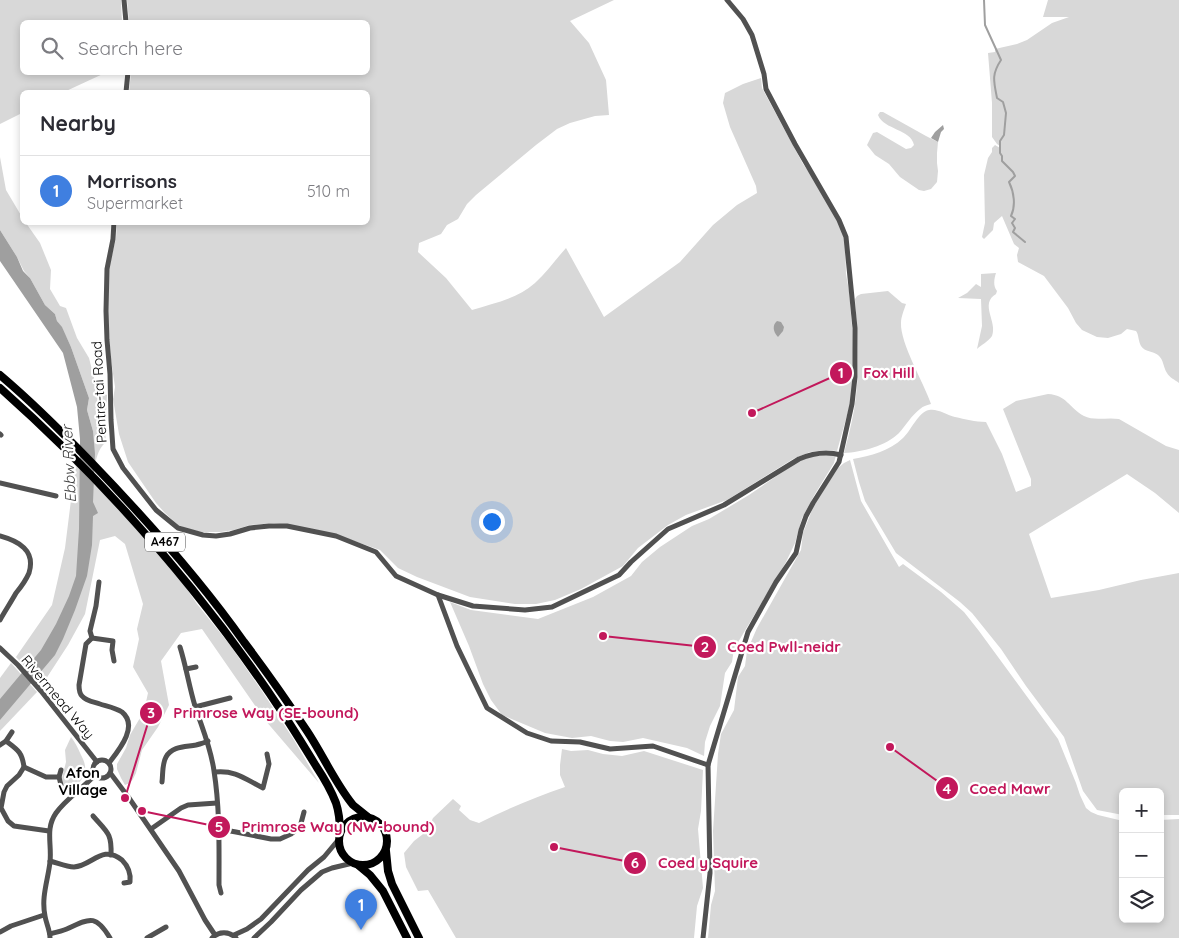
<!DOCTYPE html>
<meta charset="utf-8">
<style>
:root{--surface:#fff;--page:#f7f7f7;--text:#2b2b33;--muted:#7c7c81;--line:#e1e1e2;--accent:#d93025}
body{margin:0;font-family:Quicksand,sans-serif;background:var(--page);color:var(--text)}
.controls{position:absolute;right:15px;bottom:15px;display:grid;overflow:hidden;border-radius:8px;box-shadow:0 2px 8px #0003}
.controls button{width:45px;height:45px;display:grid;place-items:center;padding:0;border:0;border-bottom:1px solid var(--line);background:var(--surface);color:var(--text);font:25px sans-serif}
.you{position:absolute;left:491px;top:521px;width:18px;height:18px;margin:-12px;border:4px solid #fff;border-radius:50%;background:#1a73e8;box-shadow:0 0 0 8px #1a73e833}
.badge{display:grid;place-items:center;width:32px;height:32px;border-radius:50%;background:var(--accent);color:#fff;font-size:16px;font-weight:700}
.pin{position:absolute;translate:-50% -41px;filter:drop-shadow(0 1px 2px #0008)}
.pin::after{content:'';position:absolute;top:26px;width:18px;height:15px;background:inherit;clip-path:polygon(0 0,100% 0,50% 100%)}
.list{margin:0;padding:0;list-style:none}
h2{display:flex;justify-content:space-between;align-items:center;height:65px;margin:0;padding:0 20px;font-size:21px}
h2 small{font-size:16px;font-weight:400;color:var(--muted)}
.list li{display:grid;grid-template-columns:32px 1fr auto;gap:15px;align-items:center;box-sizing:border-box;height:70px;padding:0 20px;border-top:1px solid var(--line)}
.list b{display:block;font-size:19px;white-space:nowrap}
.list p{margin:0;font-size:16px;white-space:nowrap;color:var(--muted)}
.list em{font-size:16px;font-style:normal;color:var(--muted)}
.icon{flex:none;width:28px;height:28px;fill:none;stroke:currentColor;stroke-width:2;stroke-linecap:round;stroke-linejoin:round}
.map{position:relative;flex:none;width:1179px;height:938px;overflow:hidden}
.search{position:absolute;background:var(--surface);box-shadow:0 2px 8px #0003;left:20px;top:20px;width:350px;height:55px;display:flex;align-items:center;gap:12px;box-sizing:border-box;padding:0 18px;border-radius:8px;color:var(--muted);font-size:19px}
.panel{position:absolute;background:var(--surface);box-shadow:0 2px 8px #0003;left:20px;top:90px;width:350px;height:135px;border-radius:8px}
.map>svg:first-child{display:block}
.green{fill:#d8d8d8}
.water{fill:#9f9f9f}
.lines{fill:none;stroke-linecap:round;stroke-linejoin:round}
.stream{stroke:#9f9f9f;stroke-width:2}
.minor{stroke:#515151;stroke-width:5}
.primary{stroke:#000;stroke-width:8}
.labels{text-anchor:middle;stroke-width:4.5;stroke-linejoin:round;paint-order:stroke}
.shield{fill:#fff;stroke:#4c4c4c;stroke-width:1}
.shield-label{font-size:12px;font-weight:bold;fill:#000}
.street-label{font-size:14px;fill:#000;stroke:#fff}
.water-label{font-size:15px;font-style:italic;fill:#404040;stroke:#fff}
.neighbourhood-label{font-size:15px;font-weight:bold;fill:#000;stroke:#fff}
.leader{fill:none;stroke:#c2185b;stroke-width:2}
.callout-dot{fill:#c2185b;stroke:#fff;stroke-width:2}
.mark-label{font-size:15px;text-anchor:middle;font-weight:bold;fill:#fff}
.callout-label{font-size:15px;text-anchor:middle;font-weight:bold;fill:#c2185b;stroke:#fff;stroke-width:4.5;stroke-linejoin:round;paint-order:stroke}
</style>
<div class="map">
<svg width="1179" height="938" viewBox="0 0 1179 938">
<rect width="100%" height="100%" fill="#fff"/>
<g class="green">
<path d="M0 0H121L122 22H22V72L105 73 64 92H22V113L0 124Z"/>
<path d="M127 0H614L570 21 589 43 606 80 609 115 595 116 570 123 557 129 536 145 476 195 467 204 458 219 447 225 441 234 419 243 418 252 446 278 472 310C494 303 517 299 535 283 547 272 556 259 566 248L604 317 680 262 713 225 737 205 757 193 756 186 730 127 723 103 725 93 743 84 761 78 762 88 803 164 813 178 839 223 845 238 846 274 849 291 852 326 854 378 851 401 837 451 827 450 810 452 793 459 727 500 686 515 668 525 638 548 623 566 581 589 555 600 536 604H515L470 597 417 577 398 568 380 550 331 533 274 523 250 525 234 530 221 532H202L188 529 178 525 165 513 156 503 128 462 119 434 113 399 115 387 111 360 108 320 109 268 116 238 117 223 368 222V92H129L131 73 368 72V22H129Z"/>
<path d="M1048 0H1179V383C1175 380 1169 377 1167 373 1163 367 1164 360 1158 355 1153 351 1145 352 1141 346 1138 341 1139 335 1136 331L1127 329 1121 334 1108 338 1097 337 1082 330 1076 323 1068 308 1044 276 1018 262 1017 255 1019 248 1014 244 1002 216 994 223 993 230 984 239 982 237 985 223 984 175 988 158 992 152V148L995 145 1000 148V146L997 144 992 137V103L988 53 995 52V49L1017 44 1027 40 1052 23 1069 17H1043Z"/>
<path d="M880 112H883L926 136 938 142 937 153V163L938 171 937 182 931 189 924 191 919 190 900 177 889 164 875 155 867 145 873 133 877 132 906 149 911 148 914 145C911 129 884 130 878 115Z"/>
<path d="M0 157 6 190 22 217V222L26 223 40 243 51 270 50 289 60 306 66 308 77 338 89 358 98 394 102 392 107 395 105 432 106 442C97 450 96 460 94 471L93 431 87 410 89 398 71 347 62 328 57 321 55 314 45 305 30 278 24 271 17 257 0 230Z"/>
<path d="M996 273C994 279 993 286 997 291L996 294C979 304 998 322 992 336 989 341 981 345 977 349L982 326 981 299 958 298 967 293 976 284 981 287V274Z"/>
<path d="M888 291 902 303 906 304C904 310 901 317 901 323 900 343 924 383 931 404 928 405 923 406 920 409 912 415 906 425 899 433 886 446 862 452 844 453 849 434 854 415 856 396 860 363 857 331 855 299L857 296 861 294Z"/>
<path d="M1048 394C1067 395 1069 408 1084 416 1093 421 1108 417 1119 419L1166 446 1179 450V513L1155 493 1127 474 1029 534 1051 598 1099 590 1141 580 1179 573V815H1160V792H1123V815L1097 810 1083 791 1064 737 1026 686 1001 649 972 613 960 602 896 553 865 501 859 482 853 459C870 456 890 451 903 438 911 431 918 412 929 410 937 408 947 415 955 417 965 419 975 422 986 422L1002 454 1016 492 1031 486V479L1003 409 1016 401Z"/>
<path d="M825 455H836L834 463 815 494 802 518 795 543 786 562 734 649 732 662 725 673 720 706 710 726 705 742 704 756 687 748 643 738 623 742 610 741 591 736 572 738 545 733 502 715 491 700 483 684 469 646 450 602 471 610 538 619 593 597 631 576 642 562 660 547 692 526 709 519 749 495 797 462 809 457Z"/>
<path d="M75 460 168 561 197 604 230 645 262 691 294 740 319 783 265 720 202 629 181 633 161 661 169 705 158 727 142 750 136 773 133 779 130 783 125 785 121 778 117 769V764L126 748 130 735 144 711 148 693 133 667 139 639 137 629 143 604 125 544 115 536 100 540 85 614 68 645 42 685 16 657 52 605 65 548 71 500Z"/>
<path d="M850 460 861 501 899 567 903 564 941 592 964 612 979 631 1058 739 1076 783 1080 795 1086 808 1091 812 1098 815 1123 821V919H1160V820L1179 819V938H708L711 905 715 891 713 831 718 754 721 734 734 710 738 677 745 666 747 651 757 628 801 550 803 533 814 505 838 468 844 463Z"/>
<path d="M11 663 37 692 0 731V678Z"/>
<path d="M71 737C75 742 78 748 81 755 91 773 82 781 68 792L64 787 62 778 66 762 65 750Z"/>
<path d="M562 749 571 751 588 750 603 754 622 756 644 751 703 770 701 811 698 829 703 888 697 906 694 938H456L428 890 418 891 406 867 404 853 414 841 427 831 433 818 453 799 461 806 459 810 470 820 479 823C507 809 536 797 565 787L560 775V765Z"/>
</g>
<g class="water">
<path d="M943 125 944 129 941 132 938 142 931 138 935 132Z"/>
<path d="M0 230 17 257 23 271 30 278 45 305 55 314 57 321 62 327 71 347 89 398 87 410 93 431 95 454 93 502 98 513 93 516 92 545 87 576 75 610 63 639 55 655 0 720V699L41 650 56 624 69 596 76 576 79 529 80 439 77 407 63 353 0 261Z"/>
<path d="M777 321 781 322 784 327 783 331 778 337C773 332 772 325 777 321Z"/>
</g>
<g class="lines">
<path class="stream" d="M984 0 985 25 1001 60C991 75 994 82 997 98L1003 102 1006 113 1004 135 1000 141V153L1002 156V161L1013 172 1015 176 1009 182C1014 192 1016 206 1011 216L1015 219 1012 223 1015 228 1013 232 1025 242"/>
<g class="minor">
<path d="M124 0 126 22"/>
<path d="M126 92 128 72"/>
<path d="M114 222 113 239 107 269 106 311 107 340 110 374 111 420 113 449 123 468 156 510 178 528 203 535 216 536 230 534 250 528 269 526H287L336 536 376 552 396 576 438 595 457 646 487 708 527 733 551 741 580 742 610 749 653 746 708 765"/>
<path d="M0 434 1 435"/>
<path d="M0 483 56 496"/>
<path d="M0 536C18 541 36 550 29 573 26 580 21 587 16 593 11 602 5 611 0 620"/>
<path d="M99 582 96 606 90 631 92 638 86 644 79 685C79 689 79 693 82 696 86 701 94 702 100 704 106 706 116 708 122 712 139 726 119 750 109 763"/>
<path d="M438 595 473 606 525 610 552 607 619 575 631 562 668 529 724 505 799 459C813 453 826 451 841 455"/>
<path d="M92 638 113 641 112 650 114 661"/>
<path d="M180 647C186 666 189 686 195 706 202 728 211 748 214 771 220 809 219 847 219 885L221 893"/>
<path d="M0 648 18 665 41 691 97 762"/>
<path d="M186 669 196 667"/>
<path d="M195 707 230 698"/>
<path d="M6 741 12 732"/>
<path d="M0 745 6 741C18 750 22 752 24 767L19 775 7 786 4 792 1 808 8 821 14 826 49 831"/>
<circle cx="102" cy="769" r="9"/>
<path d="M24 767 46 777H59"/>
<path d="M61 770 59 777 61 785"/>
<path d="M215 772C236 770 245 779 263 788L269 764 267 754"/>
<path d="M111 774 129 798 179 871 205 920 215 935"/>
<path d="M162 782C163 774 162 764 166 757 172 746 185 747 196 745 200 744 204 743 208 741"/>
<path d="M93 816C107 832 112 833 111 855"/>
<path d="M151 829 181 808 188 805 217 803"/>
<path d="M219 829 236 832 271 839H280L291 834 300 827 304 812"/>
<path d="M50 861C58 863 66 867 74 867 92 866 102 844 122 860 128 866 131 873 130 882L124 883"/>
<path d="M0 932 11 926 44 915"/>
<path d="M50 934C56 932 63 931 69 928 91 917 97 916 110 938"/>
<path d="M234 935 247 929 261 919 308 870 324 857 339 839"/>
<path d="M50 938C50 930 46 923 45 916 41 897 48 880 50 862 52 844 45 829 56 813 66 799 83 788 95 775"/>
<path d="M147 938 166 927"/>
<path d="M212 938C219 931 229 931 236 938"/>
<path d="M254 938 271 922 301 890 322 872 332 868 353 863"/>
<path d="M703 938 710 873 708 765 748 632 776 582 796 553 801 530 806 516 813 503 839 462 852 404 855 377V328L846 237 839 220 795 144 766 89 764 74 752 35 743 19 727 0"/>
</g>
<g class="primary">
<path d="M0 375C32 402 61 431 90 461 145 518 198 577 244 642 266 671 287 701 307 731 323 755 335 783 353 805 358 809 363 813 368 817"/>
<path d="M0 388C107 483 203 593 282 712 294 730 305 748 316 766 324 778 331 790 336 803 339 812 340 823 340 833"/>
<circle cx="363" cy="841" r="24"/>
<path d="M386 851 388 871 392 884 419 938"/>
<path d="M358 865 370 875 383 891 407 938"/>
</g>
</g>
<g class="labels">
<rect class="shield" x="145" y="532.5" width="40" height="19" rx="4"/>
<g class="shield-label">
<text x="165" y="546">A467</text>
</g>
<g class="street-label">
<text transform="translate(99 392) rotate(-93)" y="5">Pentre-tai Road</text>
<text transform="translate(58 697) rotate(50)" y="5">Rivermead Way</text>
</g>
<g class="water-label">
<text transform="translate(69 464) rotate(-93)" y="5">Ebbw River</text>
</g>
<g class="neighbourhood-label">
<text x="83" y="778">Afon<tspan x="83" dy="17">Village</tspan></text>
</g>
</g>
<path class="leader" d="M752 413L841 373M603 636L705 647M125 798L151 713M890 747L947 788M142 811L219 827M554 847L635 863"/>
<g class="callout-dot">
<circle cx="752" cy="413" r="5"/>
<circle cx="603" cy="636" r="5"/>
<circle cx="125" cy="798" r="5"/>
<circle cx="890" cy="747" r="5"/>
<circle cx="142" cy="811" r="5"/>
<circle cx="554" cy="847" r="5"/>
<circle cx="841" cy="373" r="12"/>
<circle cx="705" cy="647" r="12"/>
<circle cx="151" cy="713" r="12"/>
<circle cx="947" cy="788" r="12"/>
<circle cx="219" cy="827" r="12"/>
<circle cx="635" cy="863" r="12"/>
</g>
<g class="mark-label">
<text x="841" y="378">1</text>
<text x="705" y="652">2</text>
<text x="151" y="718">3</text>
<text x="947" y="794">4</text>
<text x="219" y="832">5</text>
<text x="635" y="868">6</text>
</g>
<g class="callout-label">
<text x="889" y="378">Fox Hill</text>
<text x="784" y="652">Coed Pwll-neidr</text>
<text x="266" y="718">Primrose Way (SE-bound)</text>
<text x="1010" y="794">Coed Mawr</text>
<text x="338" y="832">Primrose Way (NW-bound)</text>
<text x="708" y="868">Coed y Squire</text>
</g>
</svg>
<div class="controls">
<button>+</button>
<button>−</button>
<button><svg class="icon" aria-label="layers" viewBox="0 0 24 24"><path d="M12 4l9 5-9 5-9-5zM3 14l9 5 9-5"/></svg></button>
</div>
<div class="you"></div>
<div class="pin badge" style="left:361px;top:930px;background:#3f7fe0">1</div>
<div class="search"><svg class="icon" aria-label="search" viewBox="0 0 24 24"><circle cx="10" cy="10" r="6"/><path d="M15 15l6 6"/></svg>Search here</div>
<section class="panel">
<h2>Nearby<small></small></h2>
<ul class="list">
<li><span class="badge" style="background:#3f7fe0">1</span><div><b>Morrisons</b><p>Supermarket</p></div><em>510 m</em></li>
</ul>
</section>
</div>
